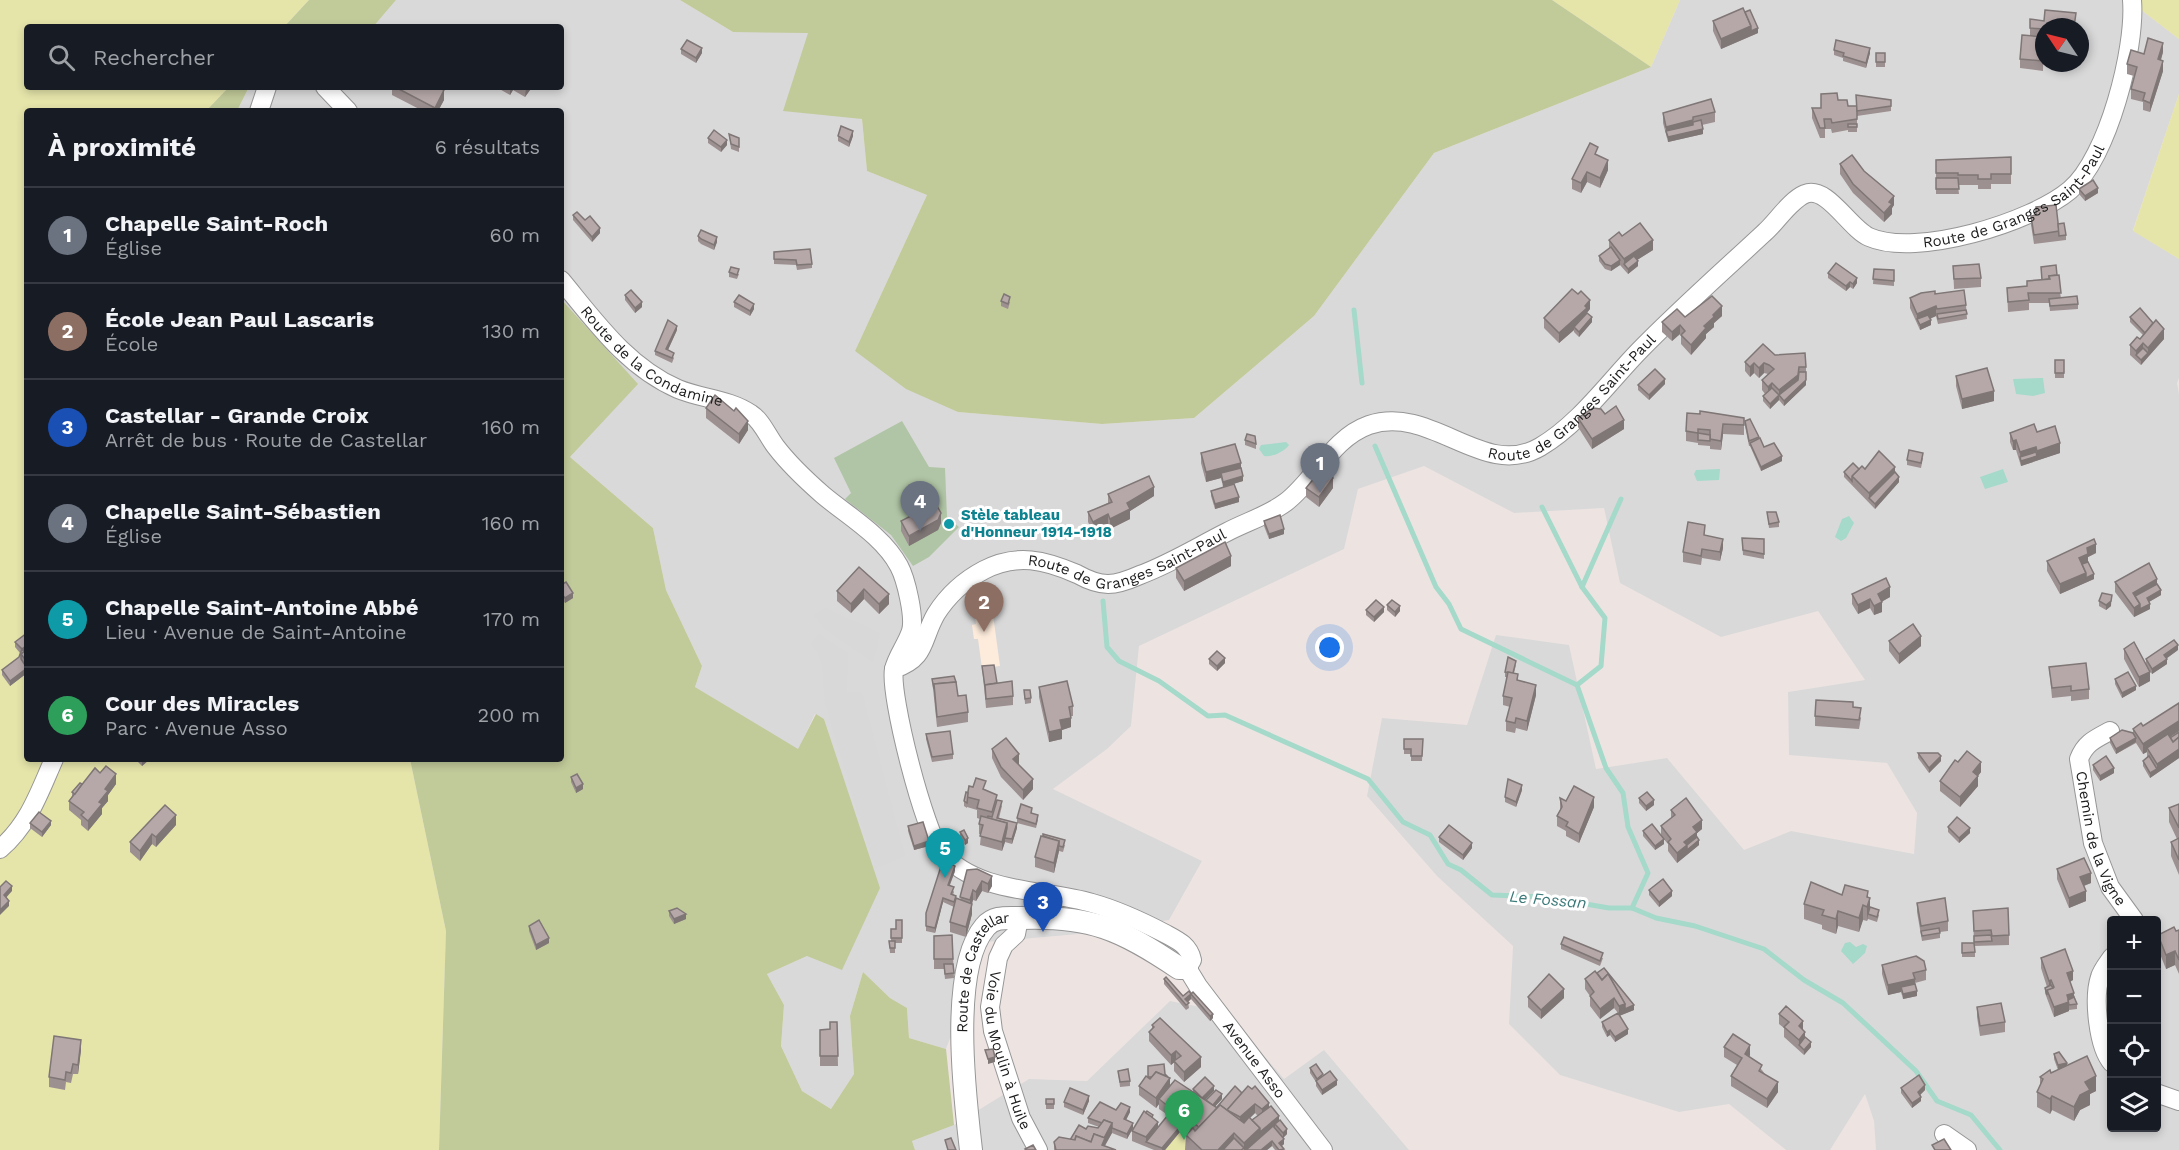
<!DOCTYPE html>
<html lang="fr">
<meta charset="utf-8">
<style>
:root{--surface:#171b24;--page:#242831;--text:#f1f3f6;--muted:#9ea1a6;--line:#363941;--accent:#db2777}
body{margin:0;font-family:"Work Sans",sans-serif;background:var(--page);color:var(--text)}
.controls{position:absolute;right:18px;bottom:18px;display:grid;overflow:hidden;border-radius:6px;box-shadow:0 3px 9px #0003}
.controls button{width:54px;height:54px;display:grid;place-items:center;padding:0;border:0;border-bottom:2px solid var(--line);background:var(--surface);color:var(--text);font:30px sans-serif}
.compass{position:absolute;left:2035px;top:18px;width:54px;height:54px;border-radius:50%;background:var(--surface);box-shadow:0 3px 9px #0003;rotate:305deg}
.you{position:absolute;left:1330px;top:648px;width:21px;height:21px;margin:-15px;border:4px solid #fff;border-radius:50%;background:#1a73e8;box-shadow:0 0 0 9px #1a73e833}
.badge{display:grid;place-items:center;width:39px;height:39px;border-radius:50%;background:var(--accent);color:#fff;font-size:20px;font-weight:700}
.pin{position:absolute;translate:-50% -50px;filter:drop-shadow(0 2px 3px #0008)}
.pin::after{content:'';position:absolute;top:32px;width:21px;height:18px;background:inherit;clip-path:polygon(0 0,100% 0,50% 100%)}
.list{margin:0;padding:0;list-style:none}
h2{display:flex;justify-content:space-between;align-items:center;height:78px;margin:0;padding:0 24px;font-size:26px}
h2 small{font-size:20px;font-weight:400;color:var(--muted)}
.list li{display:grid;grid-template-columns:39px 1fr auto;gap:18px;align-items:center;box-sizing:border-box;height:96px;padding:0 24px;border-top:2px solid var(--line)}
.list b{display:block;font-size:22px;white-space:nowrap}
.list p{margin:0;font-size:20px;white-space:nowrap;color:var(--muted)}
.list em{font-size:20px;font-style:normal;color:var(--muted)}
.icon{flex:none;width:33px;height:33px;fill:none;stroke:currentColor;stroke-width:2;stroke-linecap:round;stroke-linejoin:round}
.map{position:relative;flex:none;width:2179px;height:1150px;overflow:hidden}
.search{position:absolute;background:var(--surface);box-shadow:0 3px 9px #0003;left:24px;top:24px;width:540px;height:66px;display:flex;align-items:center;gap:15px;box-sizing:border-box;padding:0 21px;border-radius:6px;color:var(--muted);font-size:22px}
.panel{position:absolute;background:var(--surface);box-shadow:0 3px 9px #0003;left:24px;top:108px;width:540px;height:654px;border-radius:6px}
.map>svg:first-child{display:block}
.residential{fill:#dad9da;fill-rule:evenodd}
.education{fill:#fdecdc}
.grass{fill:#e5e5aa}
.forest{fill:#c1ca99}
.cemetery{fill:#b0c5a5}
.parking{fill:#d8d8d8}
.water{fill:#a5d9ca}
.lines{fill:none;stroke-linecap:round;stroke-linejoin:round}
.stream{stroke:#a5d9ca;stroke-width:5}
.minor-casing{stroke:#969696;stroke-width:20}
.tertiary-casing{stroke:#969696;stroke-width:24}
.minor{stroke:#fff;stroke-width:18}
.tertiary{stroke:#fff;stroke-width:22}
.wall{fill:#9d9091;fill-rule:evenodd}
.shaded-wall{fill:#7f7676}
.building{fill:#b6a8a9;stroke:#7f7676;stroke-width:1.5}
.culture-dot{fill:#0f9aa8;stroke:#fff;stroke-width:2}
.labels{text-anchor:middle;stroke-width:6;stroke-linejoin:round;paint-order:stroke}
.street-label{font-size:15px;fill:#1c1c1c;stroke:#fff}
.culture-label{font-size:15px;font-weight:bold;fill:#0d838f;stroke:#fff;text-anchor:start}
.water-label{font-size:16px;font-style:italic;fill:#3c7979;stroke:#fff}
</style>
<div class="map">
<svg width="2179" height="1150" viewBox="0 0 2179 1150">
<rect width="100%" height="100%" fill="#ede4e2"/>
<g class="residential">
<path d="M396 0H680L733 32H808L862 119 867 171 927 195 855 351 958 412 1102 424 1194 418 1314 316 1434 153 1651 67 1680 0H2137L2140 9 2179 39V94L2133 230 2179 259V378L2177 383 2179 394V1150H1876L1874 1121 1865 1094 1830 1150H1786L1729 1104 1679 1112 1560 1075 1509 1024 1513 946 1437 876 1367 796 1382 718 1467 725 1496 635 1569 645 1596 769 1667 758 1744 850 1791 831 1914 854 1917 813 1887 763 1789 755 1788 692 1865 680 1818 611 1721 637 1620 583 1604 508 1514 513 1424 466 1358 489 1344 549 1139 646 1131 726 1107 749 1053 789 1202 861 1169 920 1090 933 986 942 946 1049 909 1038 907 1008 890 998 863 972 850 1016 854 1074 831 1109 802 1091 781 1046 784 1005 767 974 807 956 879 888 824 719 815 714 798 750 695 687 702 666 666 590 653 528 570 457 637 384 561 299V111H237L249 87H561V27H373ZM2044 27H2080V63H2044ZM2112 920H2156V1128H2112Z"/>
<path d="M1170 1001 1226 1012 1284 1079 1324 1050 1409 1150H915L912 1141 954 1125 1029 1079 1087 1081Z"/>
</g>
<path class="education" d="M990 593 1000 666 982 668 978 639H974L972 625 976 624 972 595Z"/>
<g class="grass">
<path d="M0 0H309L284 27H27V87H229L206 111H27V759H410L446 931 439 1150H0Z"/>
<path d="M1552 0H1680L1651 67Z"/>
<path d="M2137 0H2179V39L2140 9Z"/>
<path d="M2179 94V259L2133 231Z"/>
<path d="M1184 1127 1199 1136 1186 1150H1165Z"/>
</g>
<g class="forest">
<path d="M309 0H396L373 27H284Z"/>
<path d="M680 0H1552L1651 67 1434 153 1314 316 1194 418 1102 424 958 412 906 389 855 351 927 195 867 171 862 119 783 111 808 33 733 32Z"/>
<path d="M229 87H249L237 111H206Z"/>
<path d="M561 299 638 384 570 457 653 528 666 590 702 666 695 687 798 749 816 714 824 719 880 888 842 970 807 956 767 974 784 1005 781 1046 802 1091 831 1109 854 1074 850 1016 863 972 890 998 907 1008 909 1038 946 1049 954 1125 912 1141 915 1150H439L446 931 410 759H561Z"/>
</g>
<path class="cemetery" d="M902 421 929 467 945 468 947 517 959 527 929 557 913 566 891 535 845 499 851 493 834 458Z"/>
<g class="parking">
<path d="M826 608 880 633 873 662 825 629 814 615Z"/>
<path d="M819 634 848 653 847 692 862 693 905 856 875 869 825 703 822 666 818 652 811 645Z"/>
</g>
<g class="water">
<path d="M2043 378 2045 393 2033 396 2016 394 2013 379Z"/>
<path d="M1286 442 1289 445C1285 451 1271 458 1264 456L1259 449 1261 445Z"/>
<path d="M1720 469 1719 480 1697 481 1694 474 1696 470Z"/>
<path d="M2003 469 2008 482 1985 489 1980 477Z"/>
<path d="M1849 516 1854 523 1846 538 1841 541 1835 537 1842 519Z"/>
<path d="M1850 942 1856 947 1863 944 1867 946 1865 953 1853 964 1841 951 1845 943Z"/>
</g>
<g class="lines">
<g class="stream">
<path d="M1354 310 1362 383"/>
<path d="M1375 446 1436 587 1449 604 1461 629 1577 685 1606 768 1623 793 1628 827 1648 873 1632 908"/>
<path d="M1542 507 1582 587 1605 618 1601 666 1577 685"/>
<path d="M1582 587 1621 499"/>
<path d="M1103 601 1107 647 1119 661 1159 681 1208 716 1225 715 1368 779 1403 822 1430 835 1448 864 1461 870 1492 895 1545 897 1609 908H1632L1656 918 1695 926 1764 949 1804 980 1843 1003 1916 1071 1937 1101 1971 1115 2000 1150"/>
</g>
<defs>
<g id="minor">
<path d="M325 87 348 111"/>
<path d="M259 111 267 87"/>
<path id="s1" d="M561 280C595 321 627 367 678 389 702 399 729 399 751 414 762 421 768 437 776 447 789 464 807 481 823 495 848 516 883 536 899 566 906 579 915 617 911 631 907 644 897 656 894 669 889 695 925 834 942 853 978 894 1044 889 1092 903 1117 910 1141 921 1164 933 1177 940 1189 945 1192 960L1187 968 1198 986 1323 1150"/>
<path id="s2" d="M894 669C927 658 921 640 936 614 948 595 965 580 984 570 1017 553 1045 560 1077 574 1086 579 1098 584 1108 584 1117 584 1131 579 1140 575 1170 564 1199 546 1227 532 1246 522 1269 515 1286 502 1315 480 1332 438 1369 425 1432 404 1483 480 1540 447 1579 424 1608 383 1639 351 1679 310 1722 272 1764 233 1777 222 1789 201 1805 194 1827 185 1849 228 1869 237 1916 258 2032 222 2070 190 2108 158 2136 48 2132 0"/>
<path id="s3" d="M2110 731C2095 739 2085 743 2079 759L2093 843 2110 887 2134 920"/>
<path d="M0 849C29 824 39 793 54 759"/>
<path id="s4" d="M1019 918 1016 934 1004 945 998 958 990 1007 993 1031 1021 1118 1038 1150"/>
<path d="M2112 957C2108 963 2102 970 2100 977 2093 998 2098 1047 2112 1063"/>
<path d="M2156 1093 2179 1101"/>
<path d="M1944 1134 1967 1150"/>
</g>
<g id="tertiary">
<path id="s5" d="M971 1150C965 1098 949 969 985 927 994 916 1007 918 1019 918 1090 915 1121 929 1179 968H1187"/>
</g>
</defs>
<use href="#minor" class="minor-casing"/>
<use href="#tertiary" class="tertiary-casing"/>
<use href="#minor" class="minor"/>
<use href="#tertiary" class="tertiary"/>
</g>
<g class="wall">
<path d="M1745 12 1758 33 1721 49 1713 31V21Z"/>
<path d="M2044 21 2076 23 2075 27H2044L2043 71 2020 68V59L2030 36V28Z"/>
<path d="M681 49 702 53 696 63 681 54Z"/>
<path d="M1834 50 1870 53 1866 68 1843 61V58L1834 55Z"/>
<path d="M2163 52 2161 60 2163 71 2150 112 2143 110V102L2131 99V89L2134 76 2127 74V64L2144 54Z"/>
<rect x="1876" y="53" width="9" height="14"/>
<path d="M392 87H436L444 100 438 111H423L392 95Z"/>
<path d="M496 87H530V90L525 97 513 90 510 95Z"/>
<path d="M1821 94 1838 100 1848 106H1856L1891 100V111L1857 116V132H1848V130L1832 133 1831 129H1825V138H1820L1812 118V108H1821Z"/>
<path d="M1715 112V122L1702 125 1703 134 1668 142 1663 123V113Z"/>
<path d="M729 134 739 138V152L731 149Z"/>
<path d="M838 136H853L849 147 838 141Z"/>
<path d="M708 138 727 145 721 152 708 143Z"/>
<path d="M1598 156 1608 170 1600 188 1587 182 1581 193 1572 189V179Z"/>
<path d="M2011 157V184H1991V189H1978V185H1958L1959 194H1936V160Z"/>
<path d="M1840 164 1864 171 1894 205 1892 208V214L1884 222 1853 193 1840 174Z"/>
<path d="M2079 189 2098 193 2085 201 2079 194Z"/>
<path d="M2036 207 2058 224 2066 235V240L2034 244 2031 225V216L2036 215Z"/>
<path d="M573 215 585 220 600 233 592 242 573 220Z"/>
<path d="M698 236 717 242 714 250 701 244 698 241Z"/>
<path d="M1622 236 1653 250 1637 260 1638 266 1628 274 1620 265 1611 271 1605 269 1599 261V256L1609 248V240Z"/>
<path d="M774 252 812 264V268L797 270 796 265 774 264Z"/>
<path d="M1953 266 1981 278V287L1954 289Z"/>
<path d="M1874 269 1894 270V286L1873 284Z"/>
<path d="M729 272 739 274 737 279 729 277Z"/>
<path d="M1828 273 1857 283 1853 289 1850 287 1846 291 1828 278Z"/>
<path d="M2057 275 2061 298 2078 304V309L2050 311 2049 303H2029V310L2008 312 2007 288 2027 286 2042 280Z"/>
<path d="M1935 294 1966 305 1967 319 1938 324 1936 316 1930 319 1931 325 1920 330 1910 308V298Z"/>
<path d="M625 295 642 307 635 313 625 300Z"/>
<path d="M1001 301 1010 302 1008 309 1001 306Z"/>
<path d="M734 302 754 309 750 316 734 307Z"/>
<path d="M1590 309 1587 313 1592 322 1579 337 1574 332V330L1559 343 1544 328V318Z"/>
<path d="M1722 316 1714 323V327L1706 334V338L1691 355 1681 344V336L1680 334 1672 341 1662 332V322L1685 317Z"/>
<path d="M2130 317 2164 339 2141 365 2130 355V345L2140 339 2143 335 2130 322Z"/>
<path d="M677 330 668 350 674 358 672 363 655 355V351Z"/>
<path d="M1775 355 1806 367V385L1784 406 1779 400 1770 409 1763 401V396L1765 394 1762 390V380L1768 374 1764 373 1759 378 1754 373 1750 377 1745 371V362Z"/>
<rect x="2055" y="360" width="9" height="18"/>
<path d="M1956 376 1994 401 1962 409 1956 386Z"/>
<path d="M1665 384 1649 400 1638 390V385Z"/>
<path d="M706 408 748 430 739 444 706 418Z"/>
<path d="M1578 418 1624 429 1592 449 1578 427Z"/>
<path d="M1744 418V435L1723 434 1721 450 1710 449V446L1698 445V443L1686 441V431Z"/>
<path d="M1745 421 1759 439 1764 447 1782 461 1761 471 1750 446H1749L1745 426Z"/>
<path d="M2037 432 2060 453 2021 466 2016 450H2013L2010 442V433Z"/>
<path d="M1245 440 1256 444V449L1245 445Z"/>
<path d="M1201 453 1241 468 1243 481 1223 487 1221 478 1206 482 1201 463Z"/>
<path d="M1923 458 1921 468 1907 465V460Z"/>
<path d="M1859 469 1895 472 1899 482 1875 509 1844 477V472Z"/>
<path d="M1306 488H1333L1319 507 1306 497Z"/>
<path d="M1211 491 1239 502 1215 509 1211 496Z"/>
<path d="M1108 494 1154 496 1130 511V519L1110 529 1108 524 1093 532 1088 522V512L1108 503Z"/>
<path d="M1767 512 1779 522V527L1769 528Z"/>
<path d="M901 521 941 523 938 530 909 546 901 531Z"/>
<path d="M1264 521 1284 534 1269 539 1264 526Z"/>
<path d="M1705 535 1723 548 1720 561 1702 558 1701 565 1683 562V552Z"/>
<path d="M1742 538 1764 539V559L1743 555Z"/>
<path d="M2096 553 2088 557V563L2094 579 2060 594 2047 571V561Z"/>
<path d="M1231 566 1184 591 1176 578V568Z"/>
<path d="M859 567 889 604 879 614 864 599 851 613 837 601V591Z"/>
<path d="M2115 582 2157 584 2161 595 2149 602 2150 609 2134 617 2115 592Z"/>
<path d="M561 585 573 598 565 603 561 598Z"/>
<path d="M1852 594 1890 597 1882 601V612L1874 615 1870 608 1858 614 1852 604Z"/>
<path d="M2112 595 2111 606 2106 610 2099 606V601Z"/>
<path d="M1387 605 1400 611 1395 617 1387 610Z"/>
<path d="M1366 610 1384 612 1374 622 1366 615Z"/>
<path d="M27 633V673L10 686 2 675V670L19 657 20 653 15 647V642Z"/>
<path d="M1889 641 1921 646 1899 664 1889 651Z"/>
<path d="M2124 649 2150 681 2139 687 2124 659Z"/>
<path d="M2178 650 2166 659 2167 664 2152 674 2146 664V659Z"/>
<path d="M1209 659 1225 663 1217 671 1209 664Z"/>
<path d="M1516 665 1514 673 1518 680 1536 695 1527 731 1516 728 1515 733 1506 731V721L1510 707 1503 705V696L1507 677H1505V672Z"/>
<path d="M982 666 997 683 1013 696V705L986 708Z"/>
<path d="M2049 667 2089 689V699L2071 701V696L2052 698Z"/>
<path d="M932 679 958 696 968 712V722L937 727Z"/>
<path d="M2115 679 2136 690 2122 698 2115 684Z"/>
<path d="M1039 687 1073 706V716H1071V727L1062 730V739L1049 742 1039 697Z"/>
<path d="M1024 690 1031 698V703L1025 704Z"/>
<path d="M2179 703V731L2170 737V738L2179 732V758L2150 778 2143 766V761L2147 758V752L2143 754 2136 743 2116 754 2110 743V738L2133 733V729L2143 726Z"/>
<path d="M1853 707 1861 718 1859 729 1815 726V716Z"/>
<path d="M926 734 953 754V759L932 762 926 739Z"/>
<path d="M1404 739H1423L1422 761H1411V754H1404Z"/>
<path d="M992 749 1019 764H1018L1033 789 1023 800 1001 777 992 758Z"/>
<path d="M1918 753 1941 761 1929 773 1918 758Z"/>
<path d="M135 759H150L142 766Z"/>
<path d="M1958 762 1981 772 1978 776V786L1960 807 1940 791V781Z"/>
<path d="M2093 765 2114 773 2100 781 2093 770Z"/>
<path d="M571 777 583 789 576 793 571 782Z"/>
<path d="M82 784H116L108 795V801L102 808V814L88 831 81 825V820L69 810V801L72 796V792Z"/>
<path d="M986 790 997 800 1002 806 999 818 1017 828 1012 844 1005 842 1002 851 980 845 981 834H979V824L980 819 977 818V810L967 807V808L964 806V801L966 792Z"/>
<path d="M1522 790 1516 807 1505 802V797Z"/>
<path d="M1560 798 1566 801 1594 807 1579 843 1566 836V831L1557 826V816L1560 810Z"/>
<path d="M1639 798 1654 805 1646 811 1639 803Z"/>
<path d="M2179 804V875L2171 856V842L2177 839 2169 822V808Z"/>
<path d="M1671 810 1702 829 1697 833V837L1699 845 1677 863 1668 851V844L1661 836V826L1671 819Z"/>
<path d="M1032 813 1038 820 1036 828 1017 823V818Z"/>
<path d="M30 823 51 825 42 837 30 828Z"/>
<path d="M176 825 156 847 152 844 140 861 130 852V842Z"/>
<path d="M908 826 929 846 914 850 908 831Z"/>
<path d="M1948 827 1970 833 1959 843 1948 832Z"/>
<path d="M1643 831 1664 844 1655 850 1643 836Z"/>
<path d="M960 832 968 843 965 845 960 837Z"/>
<path d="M1041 836 1065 845 1063 852 1059 851 1054 873 1035 867V857Z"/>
<path d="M1439 837 1472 848 1463 860 1439 842Z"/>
<path d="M2057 869 2091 883 2084 886 2086 901 2069 908 2057 879Z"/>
<path d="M967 870 992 886 988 893 982 891 976 901 973 900 972 904V914L966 937 950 932V922L954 907 943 902 935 933 926 931V913L955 871 950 885 954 892 953 895 956 899 960 900Z"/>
<path d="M1649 890 1672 896 1659 907 1649 895Z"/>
<path d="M1842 895 1868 897 1870 907 1879 915 1877 922 1868 919 1867 921 1863 920 1859 932 1838 926 1836 934 1822 929V925L1804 919V904Z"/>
<path d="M1917 903 1948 921V931L1940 932V938L1922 941 1917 912Z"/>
<path d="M669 911 686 919 674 924 669 916Z"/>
<path d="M1973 911 2009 935V945L1974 946Z"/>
<path d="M902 920V943H895V953H890L889 941H891V929H896Z"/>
<path d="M529 926 549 943 536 950 529 931Z"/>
<path d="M2179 930V974L2175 965 2166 969 2158 949V935Z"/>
<path d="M952 935 954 978 945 979 944 969H934V936Z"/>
<path d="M1962 943 1975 952V957H1962Z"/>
<path d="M1561 944 1603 958 1600 966 1561 949Z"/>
<path d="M2041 958 2073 980 2070 982 2077 1004V1009L2069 1010V1011L2054 1017 2045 993V988L2047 987 2041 968Z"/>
<path d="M1882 965 1926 970V980L1915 983 1917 991V996L1903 999 1901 992 1888 995 1882 974Z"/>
<path d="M1164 979 1183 996 1189 991 1213 1018 1210 1021 1191 999 1188 1002 1189 1008 1186 1010 1164 984Z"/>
<path d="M1585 979 1634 1010 1619 1016 1628 1034 1615 1042 1610 1035 1607 1037 1602 1027V1022L1618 1013 1614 1008 1600 1019 1590 1006V996L1585 989Z"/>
<path d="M1528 997 1564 998 1541 1019 1528 1007Z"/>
<path d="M1977 1007 2005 1022V1032L1980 1036 1977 1017Z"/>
<path d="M1779 1014 1803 1030 1805 1037 1811 1047 1804 1055 1784 1037V1028L1779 1024Z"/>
<path d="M837 1022 838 1066H820V1030L830 1029Z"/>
<path d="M1152 1025 1201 1067 1184 1082 1174 1071V1062L1171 1065 1149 1041V1032L1152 1029Z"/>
<path d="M1724 1047 1750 1055 1749 1057 1762 1070 1778 1092 1767 1108 1731 1086V1076L1737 1065 1724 1057Z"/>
<path d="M81 1050 78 1074H73L71 1083 66 1082 65 1090 49 1087V1077Z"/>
<path d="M2054 1054 2096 1091 2090 1094V1105L2080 1110 2074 1121 2052 1110 2050 1114 2037 1107V1092L2040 1086V1077L2058 1070 2054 1059Z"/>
<path d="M1148 1066 1165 1074 1170 1087 1193 1092V1089L1205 1100 1222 1099 1215 1106 1217 1107 1242 1093 1269 1107 1287 1134 1283 1138 1284 1144 1282 1146 1284 1150H1275L1272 1146 1267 1150H1185L1186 1135 1190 1131 1184 1127 1165 1150H1154L1132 1141V1131L1153 1118 1158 1127 1168 1115 1159 1109V1104L1156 1108 1139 1095V1086L1148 1077ZM1255 1113 1258 1116 1252 1120 1250 1118Z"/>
<path d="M1310 1068 1323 1076 1337 1085 1322 1095 1316 1086V1082L1310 1073Z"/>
<path d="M1118 1071 1130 1081V1086L1120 1087Z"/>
<path d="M1901 1088 1925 1090 1920 1095 1921 1101 1912 1108 1901 1093Z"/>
<rect x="1046" y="1099" width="8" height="10"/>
<path d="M1089 1101 1083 1115 1064 1107V1102Z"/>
<path d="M1116 1110 1130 1112 1126 1120 1133 1128 1127 1139 1112 1133 1105 1146 1116 1150H1054V1142L1070 1140 1086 1129 1098 1128 1099 1127 1088 1123V1118Z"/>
</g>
<g class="shaded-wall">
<path d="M1751 26 1758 28V33L1721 49V39Z"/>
<path d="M2163 43V52L2158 69V59Z"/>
<path d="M702 48V53L696 63V58Z"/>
<path d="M1870 48V53L1866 68V63Z"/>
<path d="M2163 61V71L2150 112V103Z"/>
<path d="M510 87H513V90L510 95Z"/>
<path d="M526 87H530V90L525 97Z"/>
<path d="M444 90V100L438 111H435V108Z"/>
<path d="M1693 120V130L1666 131V127Z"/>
<path d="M1703 129V134L1668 142V137Z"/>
<path d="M853 131V136L849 147V142Z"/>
<path d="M727 140V145L721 152V147Z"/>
<path d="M1608 160V170L1600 188V178Z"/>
<path d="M1587 172V182L1581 193V183Z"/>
<path d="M2098 188V193L2085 201V196Z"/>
<path d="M1894 196V205L1892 208V214L1884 222V213L1889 202Z"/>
<path d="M600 228V233L592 242V237Z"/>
<path d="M717 237V242L714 250V245Z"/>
<path d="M1653 240V250L1626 267 1624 264V269V259Z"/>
<path d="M1620 260V265L1611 271V266Z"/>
<path d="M1638 261V266L1628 274V269Z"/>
<path d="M1857 278V283L1853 289V284Z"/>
<path d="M1850 282V287L1846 291V286Z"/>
<path d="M1590 300V309L1574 327V330L1559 343V333Z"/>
<path d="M642 302V307L635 313V308Z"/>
<path d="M754 304V309L750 316V311Z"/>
<path d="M1722 306V316L1714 323V327L1706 334V338L1691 355V345L1713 315Z"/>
<path d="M1936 306V316L1919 323 1917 319V324V314Z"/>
<path d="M1592 317V322L1579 337V332Z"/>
<path d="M1931 320V325L1920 330V325Z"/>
<path d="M1680 325V334L1672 341V332Z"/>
<path d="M677 326V330L666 354V349Z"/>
<path d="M2164 329V339L2148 357V348Z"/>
<path d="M2143 343V353L2136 355V351Z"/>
<path d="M2148 353V357L2141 365V360Z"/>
<path d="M1754 363V373L1750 377V367Z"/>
<path d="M1764 363V373L1759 378V368Z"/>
<path d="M1799 367 1798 385 1779 395V400L1770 409V404L1779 395V390Z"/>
<path d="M1665 379V384L1649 400V395Z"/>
<path d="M1806 380V385L1784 406V401Z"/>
<path d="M1772 383V393L1768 397V387Z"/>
<path d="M1994 391V401L1962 409V399Z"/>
<path d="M1624 420V429L1592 449V439Z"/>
<path d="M748 421V430L739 444V434Z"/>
<path d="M1723 424V434L1721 450V441Z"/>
<path d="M2016 440V450H2013V441Z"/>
<path d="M2060 443V453L2021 466 2020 452 2036 447V456H2037V451Z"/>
<path d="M1782 456V461L1761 471V467Z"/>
<path d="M1241 463V473H1221V478L1206 482V472Z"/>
<path d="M1895 467V477L1869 498V493Z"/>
<path d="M1243 476V481L1223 487V482Z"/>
<path d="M1899 477V482L1875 509V504Z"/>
<path d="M1333 478V488L1319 507V497Z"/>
<path d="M1154 487V496L1130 511V519L1110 529V519L1127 503Z"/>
<path d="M1239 497V502L1215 509V504Z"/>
<path d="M941 513V523L938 530 909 546V536Z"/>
<path d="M1108 514V524L1093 532V522Z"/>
<path d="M1284 529V534L1269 539V534Z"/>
<path d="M1723 539V548L1720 561V552Z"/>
<path d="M2096 544V553L2088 557V564L2081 567 2079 558 2087 548Z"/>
<path d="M1231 556V566L1184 591V581Z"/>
<path d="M2086 573 2094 574V579L2060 594V584Z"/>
<path d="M2157 579V589L2135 601 2133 593Z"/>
<path d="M1890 587V597L1878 604V594Z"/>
<path d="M864 589V599L851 613V604Z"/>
<path d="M2161 590V595L2147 603V598Z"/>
<path d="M573 593V598L565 603V598Z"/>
<path d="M889 594V604L879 614V604Z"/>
<path d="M1870 599V608L1858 614V605Z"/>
<path d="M2111 601V606L2106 610V605Z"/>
<path d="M1882 602V612L1874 615V606Z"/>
<path d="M2140 604V614L2134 617V608Z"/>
<path d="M2150 604V609L2140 614V609Z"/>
<path d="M1400 606V611L1395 617V612Z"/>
<path d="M1384 607V612L1374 622V617Z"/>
<path d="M1921 636V646L1899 664V654Z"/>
<path d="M27 645V650L22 654V649Z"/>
<path d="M2178 645V650L2164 660V655Z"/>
<path d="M1225 658V663L1217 671V666Z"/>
<path d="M2167 659V664L2152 674V669Z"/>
<path d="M27 668V673L10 686V681Z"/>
<path d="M2150 672V681L2139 687V677Z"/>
<path d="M1536 685V695L1527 731V721Z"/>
<path d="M2136 686V690L2122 698V693Z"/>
<path d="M1071 718V727L1062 730V739L1049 742V732L1060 720Z"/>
<path d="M2179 721V731L2149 751 2147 748V752L2143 754V744Z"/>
<path d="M2136 738V742L2116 754V749Z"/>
<path d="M2179 749V758L2150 778V773L2157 769V764Z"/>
<path d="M1019 754V764L1013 769V759Z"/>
<path d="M1941 756V761L1929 773V768Z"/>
<path d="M145 759H150L142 766V762Z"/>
<path d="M1981 762V772L1977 777 1978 776V786L1960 807V797L1973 772Z"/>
<path d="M2114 768V773L2100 781V776Z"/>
<path d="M116 774V784L108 795V801L102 808V814L88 831V821L99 802 105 789Z"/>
<path d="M1033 779V789L1023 800V790Z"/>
<path d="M583 784V789L576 793V788Z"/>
<path d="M1522 785V790L1516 807V802Z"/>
<path d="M1594 797V807L1579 843V834Z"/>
<path d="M1654 800V805L1646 811V806Z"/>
<path d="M176 815V825L156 847V837Z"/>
<path d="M1702 820V829L1697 833V842L1699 840V845L1677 863V853L1693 827Z"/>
<path d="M51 821V825L42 837V832Z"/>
<path d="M1007 823V833L1005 838V842L1002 851V842Z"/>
<path d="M1017 823V828L1012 844V839Z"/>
<path d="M1970 828V833L1959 843V838Z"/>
<path d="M152 834V844L140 861V851Z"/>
<path d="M968 838V843L965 845V840Z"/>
<path d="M1664 839V844L1655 850V846Z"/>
<path d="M929 841V846L914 850V846Z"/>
<path d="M1059 841V851L1054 873V863Z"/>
<path d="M1472 843V848L1463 860V855Z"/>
<path d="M955 866V871L948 889V885Z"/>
<path d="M2091 873V883L2080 887V877Z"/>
<path d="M992 876V886L988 893V884Z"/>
<path d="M982 881V891L976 901V892Z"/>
<path d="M12 886V891L4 900V895Z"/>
<path d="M973 890V900L970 910V900Z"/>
<path d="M1672 891V896L1659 907V902Z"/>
<path d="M1868 891V905L1870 898V912L1868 914 1867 921V897Z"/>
<path d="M2086 891V901L2069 908V898Z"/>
<path d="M943 898V902L935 933V928Z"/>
<path d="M9 901V906L0 915V910Z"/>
<path d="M972 904V914L966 937V927Z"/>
<path d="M1863 905V920L1859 932V918Z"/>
<path d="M1838 911V926L1836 934V919Z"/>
<path d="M686 914V919L674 924V919Z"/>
<path d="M549 938V943L536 950V945Z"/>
<path d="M2175 951V965L2166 969V955Z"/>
<path d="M2073 971V980L2067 983V973Z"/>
<path d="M1915 979V989L1901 987V992L1888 995V985Z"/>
<path d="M2051 980V990L2049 991V981Z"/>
<path d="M1564 989V998L1541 1019V1010Z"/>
<path d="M1917 991V996L1903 999V994Z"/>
<path d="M2074 993V1002L2069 1004V1011L2054 1017V1007L2067 995Z"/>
<path d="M1191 994V999L1185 1004V999Z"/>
<path d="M1614 998V1008L1600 1019V1009Z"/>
<path d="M1625 1004 1634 1005V1010L1619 1016V1006Z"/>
<path d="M1213 1014V1018L1210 1021V1016Z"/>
<path d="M1803 1021V1031L1799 1026Z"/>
<path d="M1628 1029V1034L1615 1042V1037Z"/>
<path d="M1610 1030V1035L1607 1037V1032Z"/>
<path d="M1805 1032V1042L1799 1045V1050V1040Z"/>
<path d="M81 1040V1050L78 1074V1065Z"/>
<path d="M1811 1042V1047L1804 1055V1050Z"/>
<path d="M1750 1045V1055L1745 1064V1054Z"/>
<path d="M1176 1051V1061L1171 1065V1055Z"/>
<path d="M995 1057V1062L988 1064V1059Z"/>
<path d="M1201 1057V1067L1184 1082V1072Z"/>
<path d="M2067 1063V1068L2058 1070V1065Z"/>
<path d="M2096 1076V1091L2090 1094V1105L2080 1110 2074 1121V1107L2085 1082Z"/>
<path d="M1170 1078V1087L1159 1099V1104L1156 1108V1098Z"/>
<path d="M1337 1080V1085L1322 1095V1090Z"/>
<path d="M1778 1082V1092L1767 1108V1099Z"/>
<path d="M1925 1085V1090L1918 1097V1092Z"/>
<path d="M1214 1086V1091L1202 1103V1098Z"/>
<path d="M1222 1094V1099L1212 1110V1105Z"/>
<path d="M1089 1096V1101L1083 1115V1110Z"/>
<path d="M2052 1096V1110L2050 1114V1099Z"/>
<path d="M1921 1097V1101L1912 1108V1103Z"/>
<path d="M1177 1099V1109L1169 1116V1107Z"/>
<path d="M1269 1103V1113L1262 1119V1109Z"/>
<path d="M1255 1104V1113L1240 1127V1117Z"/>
<path d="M1130 1107V1112L1124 1124V1119Z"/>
<path d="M1279 1116V1126L1275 1124V1129L1252 1150H1244V1143L1260 1128Z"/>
<path d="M1158 1122V1131L1146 1142V1147V1137Z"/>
<path d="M1184 1122V1127L1165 1150H1162V1148Z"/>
<path d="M1112 1123V1133L1105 1145V1150L1099 1146Z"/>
<path d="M1133 1123V1128L1127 1139V1134Z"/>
<path d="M1287 1129V1134L1283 1138V1133Z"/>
<path d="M1234 1133V1148L1232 1150H1218Z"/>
<path d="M1284 1139V1144L1279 1148V1143Z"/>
<path d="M1272 1141V1146L1267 1150H1261Z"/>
</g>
<g class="building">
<path d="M1743 8 1751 26 1721 39 1713 21Z"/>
<path d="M1750 10 1758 28 1751 31V26L1745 12Z"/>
<path d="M2045 10 2076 13 2074 27H2044V29L2030 28V19L2044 21Z"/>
<path d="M2022 35 2044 37 2043 61 2020 59Z"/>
<path d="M2148 38 2163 43 2158 59 2163 61 2150 103 2143 100 2145 93 2131 89 2137 67 2127 64 2131 50 2144 54Z"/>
<path d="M687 40 702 48 696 58 681 49Z"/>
<path d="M1836 40 1870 48 1866 63 1843 56 1844 53 1834 50Z"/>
<rect x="1876" y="53" width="9" height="9"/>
<path d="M395 87H436L444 90 435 108Z"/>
<path d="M1837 93 1838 100H1847L1848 106H1857V119L1832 123 1831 119H1824L1825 128H1820L1812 108H1821V94Z"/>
<path d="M1856 95 1891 100V106L1857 111Z"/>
<path d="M1711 99 1715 112 1693 117V120L1666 127 1663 113Z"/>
<path d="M1701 120 1703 129 1668 137 1666 131 1693 125V122Z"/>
<rect x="1848" y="124" width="9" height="3"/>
<path d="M841 126 853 131 849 142 838 136Z"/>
<path d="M714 130 727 140 721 147 708 138Z"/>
<path d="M729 134 739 138V147L731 144Z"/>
<path d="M1590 143 1598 147 1595 154 1608 160 1600 178 1587 172 1581 183 1572 179Z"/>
<path d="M1852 155 1864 171 1894 196 1889 202 1892 204 1884 213 1853 184 1840 164Z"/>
<path d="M2011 157V174H1991V179H1978V175H1958V173H1936V160Z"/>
<path d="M1936 178H1958L1959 189H1936Z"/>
<path d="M2093 180 2098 188 2085 196 2079 189Z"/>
<path d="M2056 205 2059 231 2034 235 2031 216 2036 215V207Z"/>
<path d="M577 212 585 220 590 216 600 228 592 237 573 215Z"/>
<path d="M1640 223 1653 240 1624 259 1609 240 1619 232 1622 236Z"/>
<path d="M2064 223 2066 235 2059 236 2058 224Z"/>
<path d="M701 230 717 237 714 245 701 239 698 236Z"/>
<path d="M1611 247 1620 260 1611 266 1605 264 1599 256Z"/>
<path d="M810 249 812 264 797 265 796 260 774 259V252Z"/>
<path d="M1634 256 1638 261 1628 269 1624 264Z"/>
<path d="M1836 263 1857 278 1853 284 1850 282 1846 286 1828 273Z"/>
<path d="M1979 264 1981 278 1954 279 1953 266Z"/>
<path d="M2056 265 2057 275 2049 276V279L2042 280 2041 267Z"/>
<path d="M731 267 739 269 737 275 729 272Z"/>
<path d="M1874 269 1894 270V281L1873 279Z"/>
<path d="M2059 275 2061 293H2028L2029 300 2008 302 2007 288 2027 286V281L2050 279 2049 276Z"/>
<path d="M1572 289 1578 294 1581 291 1590 300 1585 306 1587 308 1559 333 1544 318Z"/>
<path d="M631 290 642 302 635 308 625 295Z"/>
<path d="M1964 290 1966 305 1937 309 1936 306 1917 314 1910 298 1921 293 1935 291V294Z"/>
<path d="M1004 294 1010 297 1008 304 1001 301Z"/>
<path d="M739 295 754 304 750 311 734 302Z"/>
<path d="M1712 296 1722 306 1713 315 1714 317 1704 326 1706 328 1691 345 1681 335 1685 331 1680 325 1672 332 1662 322 1677 309 1685 317Z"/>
<path d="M2077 296 2078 304 2050 306 2049 299Z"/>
<path d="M2140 308 2153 323 2145 333 2130 317Z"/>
<path d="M1966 310 1967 314 1938 319 1937 314Z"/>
<path d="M1587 313 1592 317 1579 332 1574 327Z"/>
<path d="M1928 315 1931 320 1920 325 1917 319Z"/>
<path d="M668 320 677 326 666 349 674 353 672 358 655 351Z"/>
<path d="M2156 320 2164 329 2148 348 2143 343 2136 351 2130 345 2137 337 2140 339Z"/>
<path d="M1763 344 1775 355 1805 353 1806 367H1799L1798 375 1779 390 1772 383 1768 387 1762 380 1774 369 1769 365 1764 363 1759 368 1754 363 1750 367 1745 362Z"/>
<path d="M2143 348 2148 353 2141 360 2136 355Z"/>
<rect x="2055" y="360" width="9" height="13"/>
<path d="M1987 368 1994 391 1962 399 1956 376Z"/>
<path d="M1655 369 1665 379 1649 395 1638 385Z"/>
<path d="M1799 372H1806V380L1784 401 1779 395 1798 380Z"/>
<path d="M1772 388 1779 395 1770 404 1763 396Z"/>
<path d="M715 395 734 411 736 408 748 421 739 434 706 408Z"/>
<path d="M1616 406 1624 420 1592 439 1578 418 1593 408 1601 409 1605 414Z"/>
<path d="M1700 411 1744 418V425L1723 424 1721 441 1710 439V430L1698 429V433L1686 431 1687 413 1700 414Z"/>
<path d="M1750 419 1759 437 1749 441 1745 421Z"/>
<path d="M2034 424 2037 432 2055 426 2060 443 2037 451 2036 447 2020 452 2016 440 2013 441 2010 433Z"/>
<path d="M1698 433 1710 435V441L1698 440Z"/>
<path d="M1247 434 1255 436 1256 444 1245 440Z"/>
<path d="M1760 438 1764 447 1774 443 1782 456 1761 467 1750 443Z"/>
<path d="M1235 444 1241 463 1206 472 1201 453Z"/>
<path d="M1909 450 1923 453 1921 463 1907 460Z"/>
<path d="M1879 451 1895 467 1869 493 1852 476 1862 466 1865 469Z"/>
<path d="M2036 452 2037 456 2021 461 2020 457Z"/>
<path d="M1853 463 1859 469 1852 476V481L1844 472Z"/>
<path d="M1241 468 1243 476 1223 482 1221 473Z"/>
<path d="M1326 469 1332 474 1333 478 1319 497 1306 488 1320 471Z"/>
<path d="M1895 472 1899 477 1875 504 1869 498Z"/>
<path d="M1149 476 1154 487 1127 503 1130 509 1110 519 1108 514 1093 522 1088 512 1112 502 1108 494Z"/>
<path d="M1234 484 1239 497 1215 504 1211 491Z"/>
<path d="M930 506H937L941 513 938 520 909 536 901 521Z"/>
<path d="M1767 512H1776L1779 522 1769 524Z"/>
<path d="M1280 515 1284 529 1269 534 1264 521Z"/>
<path d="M1688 522 1705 525 1704 535 1723 539 1720 552 1702 549 1701 556 1683 552Z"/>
<path d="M1742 538 1764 539V554L1743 550Z"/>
<path d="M2094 539 2096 544 2087 548 2088 554 2079 558 2086 573 2060 584 2047 561Z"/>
<path d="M1225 542 1231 556 1184 581 1176 568Z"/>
<path d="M2088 562 2094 574 2086 578V573L2082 564Z"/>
<path d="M2149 563 2157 579 2133 593 2140 604 2134 608 2115 582Z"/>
<path d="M859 567 889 594 879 604 864 589 851 604 837 591Z"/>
<path d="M1886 578 1890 587 1878 594 1882 602 1874 606 1870 599 1858 605 1852 594Z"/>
<path d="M566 582 573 593 565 598 561 593V585Z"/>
<path d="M2157 584 2161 590 2147 598 2150 604 2140 609V604L2135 596Z"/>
<path d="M2102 593 2112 595 2111 601 2106 605 2099 601Z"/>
<path d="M1376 600 1384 607 1374 617 1366 610Z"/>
<path d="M1392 600 1400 606 1395 612 1387 605Z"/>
<path d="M1913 624 1921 636 1899 654 1889 641Z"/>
<path d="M27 633V645L22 649 15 642Z"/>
<path d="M2174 640 2178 645 2164 655 2167 659 2152 669 2146 659Z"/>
<path d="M2134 642 2150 672 2139 677 2124 649Z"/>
<path d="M22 649 24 652 21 654V659L27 668 10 681 2 670 19 657Z"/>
<path d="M27 650V662L21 654Z"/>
<path d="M1217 651 1225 658 1217 666 1209 659Z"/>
<path d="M1508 657 1516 661 1513 673 1505 672Z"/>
<path d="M2086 663 2089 689 2071 691V686L2052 688 2049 667Z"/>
<path d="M994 665 997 683 985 685V687L982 666Z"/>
<path d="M1508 672 1518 674 1517 680 1536 685 1527 721 1516 718 1515 723 1506 721 1512 698 1503 696Z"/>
<path d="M2128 672 2136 686 2122 693 2115 679Z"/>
<path d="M954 676 956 682 934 684V689L932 679Z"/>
<path d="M1012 681 1013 696 986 699 985 685Z"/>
<path d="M1067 681 1073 706 1069 707 1071 718 1060 720 1062 729 1049 732 1039 687Z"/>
<path d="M956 682 958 696 966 695 968 712 937 717 934 684Z"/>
<path d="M1024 690H1030L1031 698 1025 699Z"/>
<path d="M1816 700 1853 702V707L1861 708 1859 720 1815 716Z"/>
<path d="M2179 703V721L2143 744 2133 729 2141 723 2143 726Z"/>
<path d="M2122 730 2133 733 2136 738 2116 749 2110 738Z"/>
<path d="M950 731 953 754 932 757 926 734Z"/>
<path d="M2179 732V737L2173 742 2170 738Z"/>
<path d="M2168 734 2173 742 2179 737V749L2157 764 2147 748Z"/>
<path d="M1006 738 1019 754 1013 759 1033 779 1023 790 1001 767 992 749Z"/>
<path d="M1404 739H1423L1422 756H1411V749H1404Z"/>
<path d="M1967 751 1981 762 1973 772 1978 776 1960 797 1940 781 1955 760 1958 762Z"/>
<path d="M1918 753H1938L1941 756 1929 768Z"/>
<path d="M2106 756 2114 768 2100 776 2093 765Z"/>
<path d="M2149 756 2157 769 2150 773 2143 761Z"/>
<path d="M106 766 116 774 105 789 108 791 99 802 102 804 88 821 81 815 84 812 69 801 95 768 100 773Z"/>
<path d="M577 774 583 784 576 788 571 777Z"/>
<path d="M976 778 986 781 983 789 997 795 992 812 977 808 979 800 967 797 969 786 973 787Z"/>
<path d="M1508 779 1522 785 1516 802 1505 797Z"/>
<path d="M80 783 82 784 75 794 72 792Z"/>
<path d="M1574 786 1594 797 1579 834 1566 826 1568 822 1557 816 1562 807 1560 798 1566 801Z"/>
<path d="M966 792 968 793 967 803 964 801Z"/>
<path d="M1647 792 1654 800 1646 806 1639 798Z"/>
<path d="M1686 798 1702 820 1693 827 1697 832 1684 842 1687 845 1677 853 1668 842 1671 839 1661 826 1675 815 1671 810Z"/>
<path d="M997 800 1002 801 997 818 1017 823 1012 839 1005 838 1007 828V823L987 818 988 816 992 817Z"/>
<path d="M1021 804 1032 808 1031 813 1038 815 1036 824 1017 818Z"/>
<path d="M2179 804V828L2169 808Z"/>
<path d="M165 805 176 815 156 837 152 834 140 851 130 842Z"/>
<path d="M39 812 51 821 42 832 30 823Z"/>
<path d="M981 816 1007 823 1002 842 980 836 983 825 979 824Z"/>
<path d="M1957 817 1970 828 1959 838 1948 827Z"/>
<path d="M923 822 929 841 914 846 908 826Z"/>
<path d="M1652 824 1664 839 1655 846 1643 831Z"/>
<path d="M1449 825 1472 843 1463 855 1439 837Z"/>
<path d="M964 830 968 838 965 840 960 832Z"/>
<path d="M1043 834 1065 840 1063 847 1059 846V841L1043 836Z"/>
<path d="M1041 836 1059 841 1054 863 1035 857Z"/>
<path d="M1697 837 1699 840 1687 850V845Z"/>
<path d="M2179 838V860L2171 842Z"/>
<path d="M2084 858 2091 873 2080 877 2086 891 2069 898 2057 869Z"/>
<path d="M943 860 955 866 948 885 954 887 951 894 956 896 954 902 943 898 935 928 926 926V913Z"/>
<path d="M977 869 992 876 988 884 982 881 976 892 973 890 970 900 960 897 967 870Z"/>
<path d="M1663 879 1672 891 1659 902 1649 890Z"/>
<path d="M6 881 12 886 4 895 9 901 0 910V887Z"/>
<path d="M1811 882 1842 895 1845 885 1868 891 1867 897 1870 898 1867 907 1863 905 1859 918 1838 911 1836 919 1822 915 1824 910 1804 904Z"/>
<path d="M956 898 972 904 966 927 950 922Z"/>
<path d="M1945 898 1948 921 1921 926 1917 903Z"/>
<path d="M1870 907 1879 910 1877 917 1868 914Z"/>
<path d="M677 908 686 914 674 919 669 911Z"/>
<path d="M2008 908 2009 935 1992 936 1991 930 1974 931 1973 911Z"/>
<path d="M539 920 549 938 536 945 529 926Z"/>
<path d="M896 920H902V938H891V929H896Z"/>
<path d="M2174 927 2176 931 2179 930V960L2175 951 2166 955 2158 935Z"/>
<path d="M1939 928 1940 933 1922 936 1921 931Z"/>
<path d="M952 935 953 959H934V936Z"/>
<path d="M1991 935 1992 941 1974 942V936Z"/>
<path d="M1564 937 1603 953 1600 961 1561 944Z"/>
<path d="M889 941H895V948H890Z"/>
<path d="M1962 943H1974L1975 952 1962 953Z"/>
<path d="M2065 949 2073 971 2067 973 2074 993 2067 995 2069 1002 2054 1007 2047 990 2054 987 2051 980 2049 981 2041 958Z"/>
<path d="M1916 956 1924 961 1926 970 1913 973 1915 979 1888 985 1882 965Z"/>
<path d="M944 964H953L954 973 945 974Z"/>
<path d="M1604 968 1634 1005 1625 1009V1004L1608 974 1602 980 1597 973Z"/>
<path d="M1595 971 1602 980 1608 974 1625 1004 1619 1006 1614 998 1600 1009 1590 996 1594 992 1585 979Z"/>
<path d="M1549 974 1564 989 1541 1010 1528 997Z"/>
<path d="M1166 977 1183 996 1189 991 1191 994 1193 992 1213 1014 1210 1016 1191 994 1185 999 1189 1003 1186 1005 1164 979Z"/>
<path d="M1915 984 1917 991 1903 994 1901 987Z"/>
<path d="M2051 985 2053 988 2047 990V995L2045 988Z"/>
<path d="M2074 997 2077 1004 2069 1005 2068 1000Z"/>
<path d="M2001 1003 2005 1022 1980 1026 1977 1007Z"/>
<path d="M1786 1006 1803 1021 1799 1026 1805 1032 1799 1040 1784 1027 1789 1022 1779 1014Z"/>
<path d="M1618 1013 1628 1029 1615 1037 1610 1030 1607 1032 1602 1022Z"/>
<path d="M1160 1018 1201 1057 1184 1072 1174 1061 1181 1056 1176 1051 1171 1055 1149 1032 1154 1027 1152 1025Z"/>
<path d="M830 1022H837L838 1056H820V1030L830 1029Z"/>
<path d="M1733 1034 1750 1045 1745 1054 1762 1065 1759 1071 1778 1082 1767 1099 1731 1076 1742 1058 1724 1047Z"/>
<path d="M54 1036 81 1040 78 1065 73 1064 71 1073 66 1072 65 1080 49 1077Z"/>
<path d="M1805 1037 1811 1042 1804 1050 1799 1045Z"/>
<path d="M993 1049 995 1057 988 1059 985 1050Z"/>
<path d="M2059 1052 2067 1063 2058 1065 2054 1054Z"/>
<path d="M2087 1056 2096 1076 2085 1082 2090 1090 2080 1095 2074 1107 2052 1096 2050 1099 2037 1092 2043 1079 2040 1077 2050 1070 2051 1073Z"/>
<path d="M1164 1064 1165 1074 1168 1077 1156 1072 1152 1077H1148V1066Z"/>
<path d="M1316 1064 1323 1074 1317 1079 1310 1068Z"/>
<path d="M1128 1069 1130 1081 1120 1082 1118 1071Z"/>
<path d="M1330 1071 1337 1080 1322 1090 1316 1081Z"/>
<path d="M1156 1072 1170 1078 1156 1098 1139 1086 1146 1076 1150 1079Z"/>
<path d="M1919 1075 1925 1085 1918 1092 1921 1097 1912 1103 1901 1088Z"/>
<path d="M1205 1077 1214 1086 1202 1098 1193 1089Z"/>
<path d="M1175 1080 1217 1108 1199 1127 1191 1121 1197 1113 1177 1099 1169 1107 1159 1099Z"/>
<path d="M1235 1086 1242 1093 1227 1110 1220 1105 1217 1108V1107Z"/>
<path d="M1248 1086 1252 1089 1255 1086 1269 1103 1262 1109 1255 1104 1240 1117 1227 1110Z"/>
<path d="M1070 1088 1089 1096 1083 1110 1064 1102Z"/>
<path d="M1216 1090 1222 1094 1213 1105 1206 1100Z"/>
<rect x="1046" y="1099" width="8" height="5"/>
<path d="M1100 1102 1116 1110 1121 1103 1130 1107 1124 1119 1133 1123 1127 1134 1112 1128V1123L1104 1120 1102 1123 1088 1118Z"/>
<path d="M1177 1104 1194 1116 1191 1121V1126L1184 1122 1162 1148 1146 1142Z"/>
<path d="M1220 1105 1244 1123 1249 1117 1260 1128 1244 1143 1234 1133 1218 1150H1202L1186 1135 1193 1128 1195 1131Z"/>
<path d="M1271 1106 1279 1116 1260 1132V1128L1252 1120Z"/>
<path d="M1144 1111 1158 1122 1146 1137 1132 1131Z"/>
<path d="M1147 1111 1153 1115 1152 1117 1146 1113Z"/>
<path d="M1104 1120 1112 1123 1104 1138 1094 1134 1091 1142 1076 1136 1075 1140H1070L1079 1125 1086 1129 1088 1126 1098 1128Z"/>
<path d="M1280 1120 1287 1129 1283 1133 1275 1124Z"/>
<path d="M1273 1126 1284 1139 1279 1143 1284 1149 1279 1150 1272 1141 1261 1150H1246Z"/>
<path d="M1094 1134 1105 1138 1102 1145 1116 1150H1056L1054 1142 1059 1137 1075 1140 1076 1136 1091 1142Z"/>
<path d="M951 1138 956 1150H948L945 1140Z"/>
<path d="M1234 1138 1244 1148 1241 1150H1223Z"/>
<path d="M1944 1139 1951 1150H1935L1932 1145Z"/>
<path d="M1033 1145 1036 1150H1026L1025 1149Z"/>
</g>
<circle class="culture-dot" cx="949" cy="524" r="6"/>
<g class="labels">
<g class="street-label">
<text dy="5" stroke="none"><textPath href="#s2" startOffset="1366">Route de Granges Saint-Paul</textPath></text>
<text dy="5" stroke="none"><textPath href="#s1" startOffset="122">Route de la Condamine</textPath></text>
<text dy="5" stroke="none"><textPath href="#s2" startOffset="810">Route de Granges Saint-Paul</textPath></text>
<text dy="5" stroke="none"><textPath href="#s2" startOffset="290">Route de Granges Saint-Paul</textPath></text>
<text dy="5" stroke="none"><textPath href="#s3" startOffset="126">Chemin de la Vigne</textPath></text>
<text dy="5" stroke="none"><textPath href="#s5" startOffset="186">Route de Castellar</textPath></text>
<text dy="5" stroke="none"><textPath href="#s4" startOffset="142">Voie du Moulin à Huile</textPath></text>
<text dy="5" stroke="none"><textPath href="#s1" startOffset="1156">Avenue Asso</textPath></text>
</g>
<g class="culture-label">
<text x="961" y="520">Stèle tableau<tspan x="961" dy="17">d'Honneur 1914-1918</tspan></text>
</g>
<g class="water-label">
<text transform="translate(1548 899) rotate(5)" y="6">Le Fossan</text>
</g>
</g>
</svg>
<div class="controls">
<button>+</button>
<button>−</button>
<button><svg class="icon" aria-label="locate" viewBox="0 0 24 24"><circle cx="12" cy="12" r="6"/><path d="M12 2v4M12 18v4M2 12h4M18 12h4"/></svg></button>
<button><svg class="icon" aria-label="layers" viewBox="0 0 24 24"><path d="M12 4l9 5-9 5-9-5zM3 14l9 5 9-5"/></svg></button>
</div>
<svg class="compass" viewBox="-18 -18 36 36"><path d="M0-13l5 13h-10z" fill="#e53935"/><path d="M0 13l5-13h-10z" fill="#9ea1a6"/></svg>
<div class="you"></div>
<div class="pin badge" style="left:1320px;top:493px;background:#6b7280">1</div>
<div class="pin badge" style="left:984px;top:632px;background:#8d6e63">2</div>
<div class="pin badge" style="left:1043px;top:932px;background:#1a4fb4">3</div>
<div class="pin badge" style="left:920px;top:531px;background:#6b7280">4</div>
<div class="pin badge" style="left:945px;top:878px;background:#0f9aa8">5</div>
<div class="pin badge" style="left:1184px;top:1140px;background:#2e9e5b">6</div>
<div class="search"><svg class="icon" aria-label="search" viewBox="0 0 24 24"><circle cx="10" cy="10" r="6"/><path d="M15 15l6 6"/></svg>Rechercher</div>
<section class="panel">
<h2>À proximité<small>6 résultats</small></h2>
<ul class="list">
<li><span class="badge" style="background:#6b7280">1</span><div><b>Chapelle Saint-Roch</b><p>Église</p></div><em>60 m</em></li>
<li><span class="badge" style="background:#8d6e63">2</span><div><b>École Jean Paul Lascaris</b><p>École</p></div><em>130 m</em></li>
<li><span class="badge" style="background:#1a4fb4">3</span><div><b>Castellar - Grande Croix</b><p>Arrêt de bus · Route de Castellar</p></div><em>160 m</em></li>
<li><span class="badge" style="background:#6b7280">4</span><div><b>Chapelle Saint-Sébastien</b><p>Église</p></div><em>160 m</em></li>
<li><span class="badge" style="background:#0f9aa8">5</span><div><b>Chapelle Saint-Antoine Abbé</b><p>Lieu · Avenue de Saint-Antoine</p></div><em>170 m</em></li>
<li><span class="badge" style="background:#2e9e5b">6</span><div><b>Cour des Miracles</b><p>Parc · Avenue Asso</p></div><em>200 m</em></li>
</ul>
</section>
</div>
